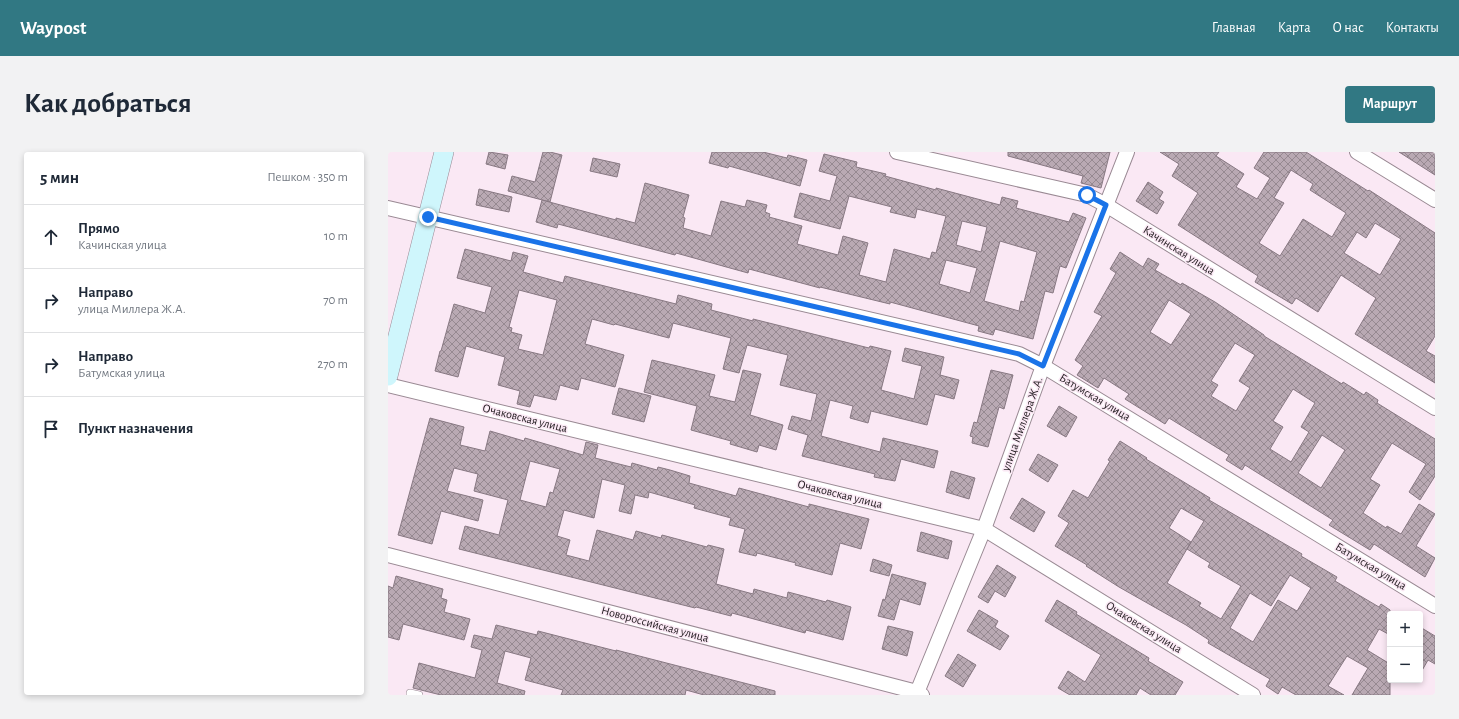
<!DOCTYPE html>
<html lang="ru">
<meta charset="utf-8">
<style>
:root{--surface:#fff;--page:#f2f2f3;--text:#1f2937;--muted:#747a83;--line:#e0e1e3;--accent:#317883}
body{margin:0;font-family:"Alegreya Sans",sans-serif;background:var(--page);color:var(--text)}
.controls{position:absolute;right:12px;bottom:12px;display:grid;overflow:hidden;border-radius:4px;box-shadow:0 2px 6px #0003}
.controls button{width:36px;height:36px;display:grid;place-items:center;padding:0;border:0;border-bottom:1px solid var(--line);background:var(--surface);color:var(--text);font:20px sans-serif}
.stop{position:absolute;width:12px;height:12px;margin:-9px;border:3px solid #1a73e8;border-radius:50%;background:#fff}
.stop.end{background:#1a73e8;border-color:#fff;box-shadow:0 1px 4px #0008}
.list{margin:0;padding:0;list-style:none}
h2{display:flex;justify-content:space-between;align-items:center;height:52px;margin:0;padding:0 16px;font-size:17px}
h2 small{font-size:13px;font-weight:400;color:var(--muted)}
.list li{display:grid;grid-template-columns:26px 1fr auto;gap:12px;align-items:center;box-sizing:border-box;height:64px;padding:0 16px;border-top:1px solid var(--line)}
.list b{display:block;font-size:15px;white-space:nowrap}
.list p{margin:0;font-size:13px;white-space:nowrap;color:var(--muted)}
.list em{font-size:13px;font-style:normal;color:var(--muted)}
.icon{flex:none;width:22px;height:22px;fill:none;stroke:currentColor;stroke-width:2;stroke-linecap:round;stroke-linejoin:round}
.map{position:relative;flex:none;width:1047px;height:543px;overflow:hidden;border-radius:4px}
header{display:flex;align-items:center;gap:24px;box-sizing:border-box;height:56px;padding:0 20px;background:var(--accent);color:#fff}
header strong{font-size:19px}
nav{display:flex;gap:22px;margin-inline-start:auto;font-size:14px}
.intro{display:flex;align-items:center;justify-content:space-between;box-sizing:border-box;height:96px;padding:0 24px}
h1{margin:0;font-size:28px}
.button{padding:10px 18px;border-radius:4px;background:var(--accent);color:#fff;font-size:14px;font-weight:700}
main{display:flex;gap:24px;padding:0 24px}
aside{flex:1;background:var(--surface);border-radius:4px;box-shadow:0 2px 6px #0003}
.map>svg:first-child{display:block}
.building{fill:url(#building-cross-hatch);stroke:#877882;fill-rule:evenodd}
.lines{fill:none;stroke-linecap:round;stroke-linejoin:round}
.lane-casing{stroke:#9a8a94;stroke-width:8}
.street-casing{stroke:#9a8a94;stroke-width:16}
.secondary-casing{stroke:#9a8a94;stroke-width:20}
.lane{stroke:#fff;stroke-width:7}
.street{stroke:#fff;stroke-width:14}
.secondary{stroke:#cff6fc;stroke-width:19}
.route{stroke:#1a73e8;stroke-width:5}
.labels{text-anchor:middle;stroke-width:3;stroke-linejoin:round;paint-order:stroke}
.street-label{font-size:12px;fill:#272125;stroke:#fae8f4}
</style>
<header>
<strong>Waypost</strong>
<nav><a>Главная</a><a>Карта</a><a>О нас</a><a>Контакты</a></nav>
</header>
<div class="intro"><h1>Как добраться</h1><a class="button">Маршрут</a></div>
<main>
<aside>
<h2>5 мин<small>Пешком · 350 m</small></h2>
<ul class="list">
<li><svg class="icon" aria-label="ahead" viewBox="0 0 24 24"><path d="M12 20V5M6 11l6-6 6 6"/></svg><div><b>Прямо</b><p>Качинская улица</p></div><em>10 m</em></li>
<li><svg class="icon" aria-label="right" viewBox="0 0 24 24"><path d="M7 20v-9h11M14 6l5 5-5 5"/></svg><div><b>Направо</b><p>улица Миллера Ж.А.</p></div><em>70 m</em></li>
<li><svg class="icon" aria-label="right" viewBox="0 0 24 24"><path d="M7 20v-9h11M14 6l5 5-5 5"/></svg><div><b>Направо</b><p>Батумская улица</p></div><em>270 m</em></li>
<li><svg class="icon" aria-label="arrive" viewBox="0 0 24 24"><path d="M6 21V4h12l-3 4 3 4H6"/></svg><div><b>Пункт назначения</b></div></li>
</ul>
</aside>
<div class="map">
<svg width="1047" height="543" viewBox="0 0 1047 543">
<defs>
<pattern id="building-cross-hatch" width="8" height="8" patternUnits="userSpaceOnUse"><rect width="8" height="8" fill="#b9a9b3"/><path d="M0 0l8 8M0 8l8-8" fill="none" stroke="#968991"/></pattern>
</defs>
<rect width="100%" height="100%" fill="#fae8f4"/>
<g class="building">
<path d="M101 0 120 3 117 17 98 12Z"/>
<path d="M155 0H162L174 3 162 50 120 39 124 24 147 30Z"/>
<path d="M324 0H375L399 6 400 3 419 8 412 34 341 14 340 16 321 11Z"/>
<path d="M620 0H722L713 36 693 31 695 24 620 4Z"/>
<path d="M772 0H831L828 4 856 22 848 35 869 47 882 26 866 16 876 0H918L980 39 981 38 1047 81V184L1038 199 1047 204V231L967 182 988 146 953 123 930 160 908 146 904 152 867 130 870 124 790 73 810 41 784 24 791 12ZM903 18 925 32 922 38 958 61 944 85 915 67 892 104 871 91 896 51 886 46ZM987 71 1013 87 992 123 956 101 969 80 978 86Z"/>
<path d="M1011 0H1047V23Z"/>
<path d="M436 2 469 10 468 15 498 22 497 24 548 38V36L612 53 614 45 630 49 628 56 681 70 685 61 698 66 678 116 672 114 665 141 657 139 645 187 607 177 605 183 590 179 591 174 502 150V152L432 135V136L361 117 360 121 288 101 287 103 170 72 169 76 148 70 154 48 228 68V66L247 71 257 31 301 43 295 65 297 66 295 76 323 84 333 49 357 55 359 48 379 53 377 60 382 62 381 65 414 74 409 92 450 103 455 84 480 91 471 123 498 130 506 97 542 107 544 100 548 101 558 64 529 57 527 66 502 60 504 55 461 44 452 77 406 65 412 41 442 49 449 24 431 19ZM574 69 599 75 593 100 568 93ZM612 89 649 100 636 150 633 149 631 159 596 149ZM558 108 589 116 582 141 551 132Z"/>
<path d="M205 6 232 12 229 25 202 19Z"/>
<path d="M760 30 775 40 771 47 776 50 769 62 748 49Z"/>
<path d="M91 37 124 45 121 60 88 53Z"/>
<path d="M77 97 123 109 125 100 140 104 135 120 175 131 177 124 288 152 290 143 324 152 323 158 365 169V167L481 196 482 194 503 199 493 238 526 247 534 214 514 209 517 196 556 205 552 223 571 228 566 247 547 242 539 273 483 259 480 271 462 266 465 254 442 248 433 284 492 300 495 286 550 299 546 316 513 307 507 329 486 325 487 322 414 304 420 283 400 277 404 264 423 269 429 242 392 233 400 203 359 193 351 221 335 217 343 186 285 171 281 186 227 172 226 173 204 167 197 192 236 203 227 235 193 226 190 238 172 233 168 248 146 243 142 255 129 252 132 239 110 233 117 205 78 194 70 225 47 219 52 199H53L66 152 97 161 104 135 69 126ZM131 138 169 148 155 203 130 197 134 183 123 180 124 176 121 175Z"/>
<path d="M732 100 755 115 760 106 771 112 767 118 793 133 794 131 827 150 876 183V184L954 232 955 230 976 243 978 240 990 248 989 251 1047 287V324L1032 348 1021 340 1038 312 1004 291 982 327 992 333 975 361 998 376 999 374 1013 382 1031 352 1047 362 1028 394 1047 406 1037 425 986 392 982 398 941 373 945 368 857 313 854 318 838 308 841 303 781 266 777 272 737 247 741 242 716 226 710 236 689 223 695 214 687 208 714 164 706 160 728 121 722 117ZM781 148 803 162 783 193 762 180ZM847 191 867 203 851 229 862 236 848 259 823 244 830 233 823 229ZM905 237 927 251 913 275 921 280 903 310 882 297 895 275 885 269ZM934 283 957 298 933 336 910 321Z"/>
<path d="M264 208 327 223 321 244 347 250 355 218 373 222 362 263 395 273 388 298 371 293 369 300 342 292 343 289 303 278 309 254 256 240Z"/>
<path d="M603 218 625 223 616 257 611 255 600 295 584 291 585 285 582 284 586 270 589 271Z"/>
<path d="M231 236 263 244 256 270 224 262Z"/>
<path d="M671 254 689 265 678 285 659 274Z"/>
<path d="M42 266 76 275 72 293 97 299 102 279 136 289 137 286 195 303 198 290 210 293 207 306 243 315 244 311 269 318 270 315 282 318 302 324 301 331 348 344 351 336 421 355V352L481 367 473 397 452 391 444 423 407 413 408 411 369 401 368 404 351 400 357 377 341 373 343 366 306 356 307 353 261 340 260 346 247 343 243 362 231 359 237 333 214 327 206 366 176 358 169 384 182 388 178 403 201 409 209 378 245 388 248 379 273 386 274 383 319 395 320 393 336 397 328 432 365 442 366 437 399 446 400 440 438 450 439 448 463 455 455 488 418 478 417 481 344 461 343 464 308 455 307 456 71 397 77 374 111 383 120 348 86 339 90 322 66 316 59 339 95 348 90 369 53 359 44 392 10 383ZM142 309 172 317 165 341 162 340 158 355 132 348Z"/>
<path d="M732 289 759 306 758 307 822 346 821 348 914 402 913 404 949 425 947 429 991 455 993 452 1002 458V483L991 477 979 498 1002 512V543H964L980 516 959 504 940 534 956 543H908L894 535 890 542 878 534 882 527 820 491 821 488 798 473 731 435 698 414 699 413 667 394 681 371 670 364 685 338 700 346 722 309 720 308ZM793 356 816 369 799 397 822 411 820 415 853 434 833 467 811 454 813 451 779 431 803 390 781 376ZM902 423 923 436 909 459 890 448 865 490 842 476 862 441 883 454Z"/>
<path d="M650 302 670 313 660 330 641 318Z"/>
<path d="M563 319 587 326 581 347 558 340Z"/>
<path d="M634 346 657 360 646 380 622 366Z"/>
<path d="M533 380 564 389 560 407 529 399Z"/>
<path d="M485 407 504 413 501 424 482 419Z"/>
<path d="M609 413 628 425 617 445 607 439 600 451 590 445Z"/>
<path d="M504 422 538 431 532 453 512 447 506 468 490 464 495 447 497 448Z"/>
<path d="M8 424 55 437 53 446 59 448 56 460 82 467 76 488 15 472 11 488 0 485V434L5 436Z"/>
<path d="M669 448 689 460 688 462 761 506 760 509 795 530 787 543H763L752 536 748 543H682L670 536 680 519 697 530 713 503 657 469Z"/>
<path d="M591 458 610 469 607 475 621 484 612 498 579 479Z"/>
<path d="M108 473 149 483 150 479 228 499V498L387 539V543H316L298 538 297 543H173L175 538 137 528 143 506 117 499 109 531 137 539 136 543H53L25 536 31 511 87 526 94 498 83 495 86 483 104 487Z"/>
<path d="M500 474 525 480 519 504 494 497Z"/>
<path d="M1032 475 1047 484V512L1040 508 1032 522Z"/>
<path d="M570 502 588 513 575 535 557 524Z"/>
</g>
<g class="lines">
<defs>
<path id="lane" d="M22 543V541L31 543"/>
<g id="street">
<path d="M509 0 699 43 718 53 1047 256"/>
<path d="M969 0 1047 48"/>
<path d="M0 56 631 202 655 214 1047 454"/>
<path d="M0 233 596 377 865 543"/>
<path d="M0 403 529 540 534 543"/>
<path d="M528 543 596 377 655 214 739 0"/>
</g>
<path id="secondary" d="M0 224 56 0"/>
</defs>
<use href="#lane" class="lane-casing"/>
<use href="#street" class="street-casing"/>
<use href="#secondary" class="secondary-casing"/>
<use href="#lane" class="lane"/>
<use href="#street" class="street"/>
<use href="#secondary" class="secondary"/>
</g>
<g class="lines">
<path class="route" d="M40 65 631 202 655 214 718 53 699 43"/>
</g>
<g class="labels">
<g class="street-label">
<text transform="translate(791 98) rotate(32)" y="4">Качинская улица</text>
<text transform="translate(707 245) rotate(31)" y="4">Батумская улица</text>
<text transform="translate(137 266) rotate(14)" y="4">Очаковская улица</text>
<text transform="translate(634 272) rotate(-70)" y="4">улица Миллера Ж.А.</text>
<text transform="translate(452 342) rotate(14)" y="4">Очаковская улица</text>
<text transform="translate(983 414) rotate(31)" y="4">Батумская улица</text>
<text transform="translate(267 472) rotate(15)" y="4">Новороссийская улица</text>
<text transform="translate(756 475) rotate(32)" y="4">Очаковская улица</text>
</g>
</g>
</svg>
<div class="controls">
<button>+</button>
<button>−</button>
</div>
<div class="stop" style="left:699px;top:43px"></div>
<div class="stop end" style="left:40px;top:65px"></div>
</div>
</main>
